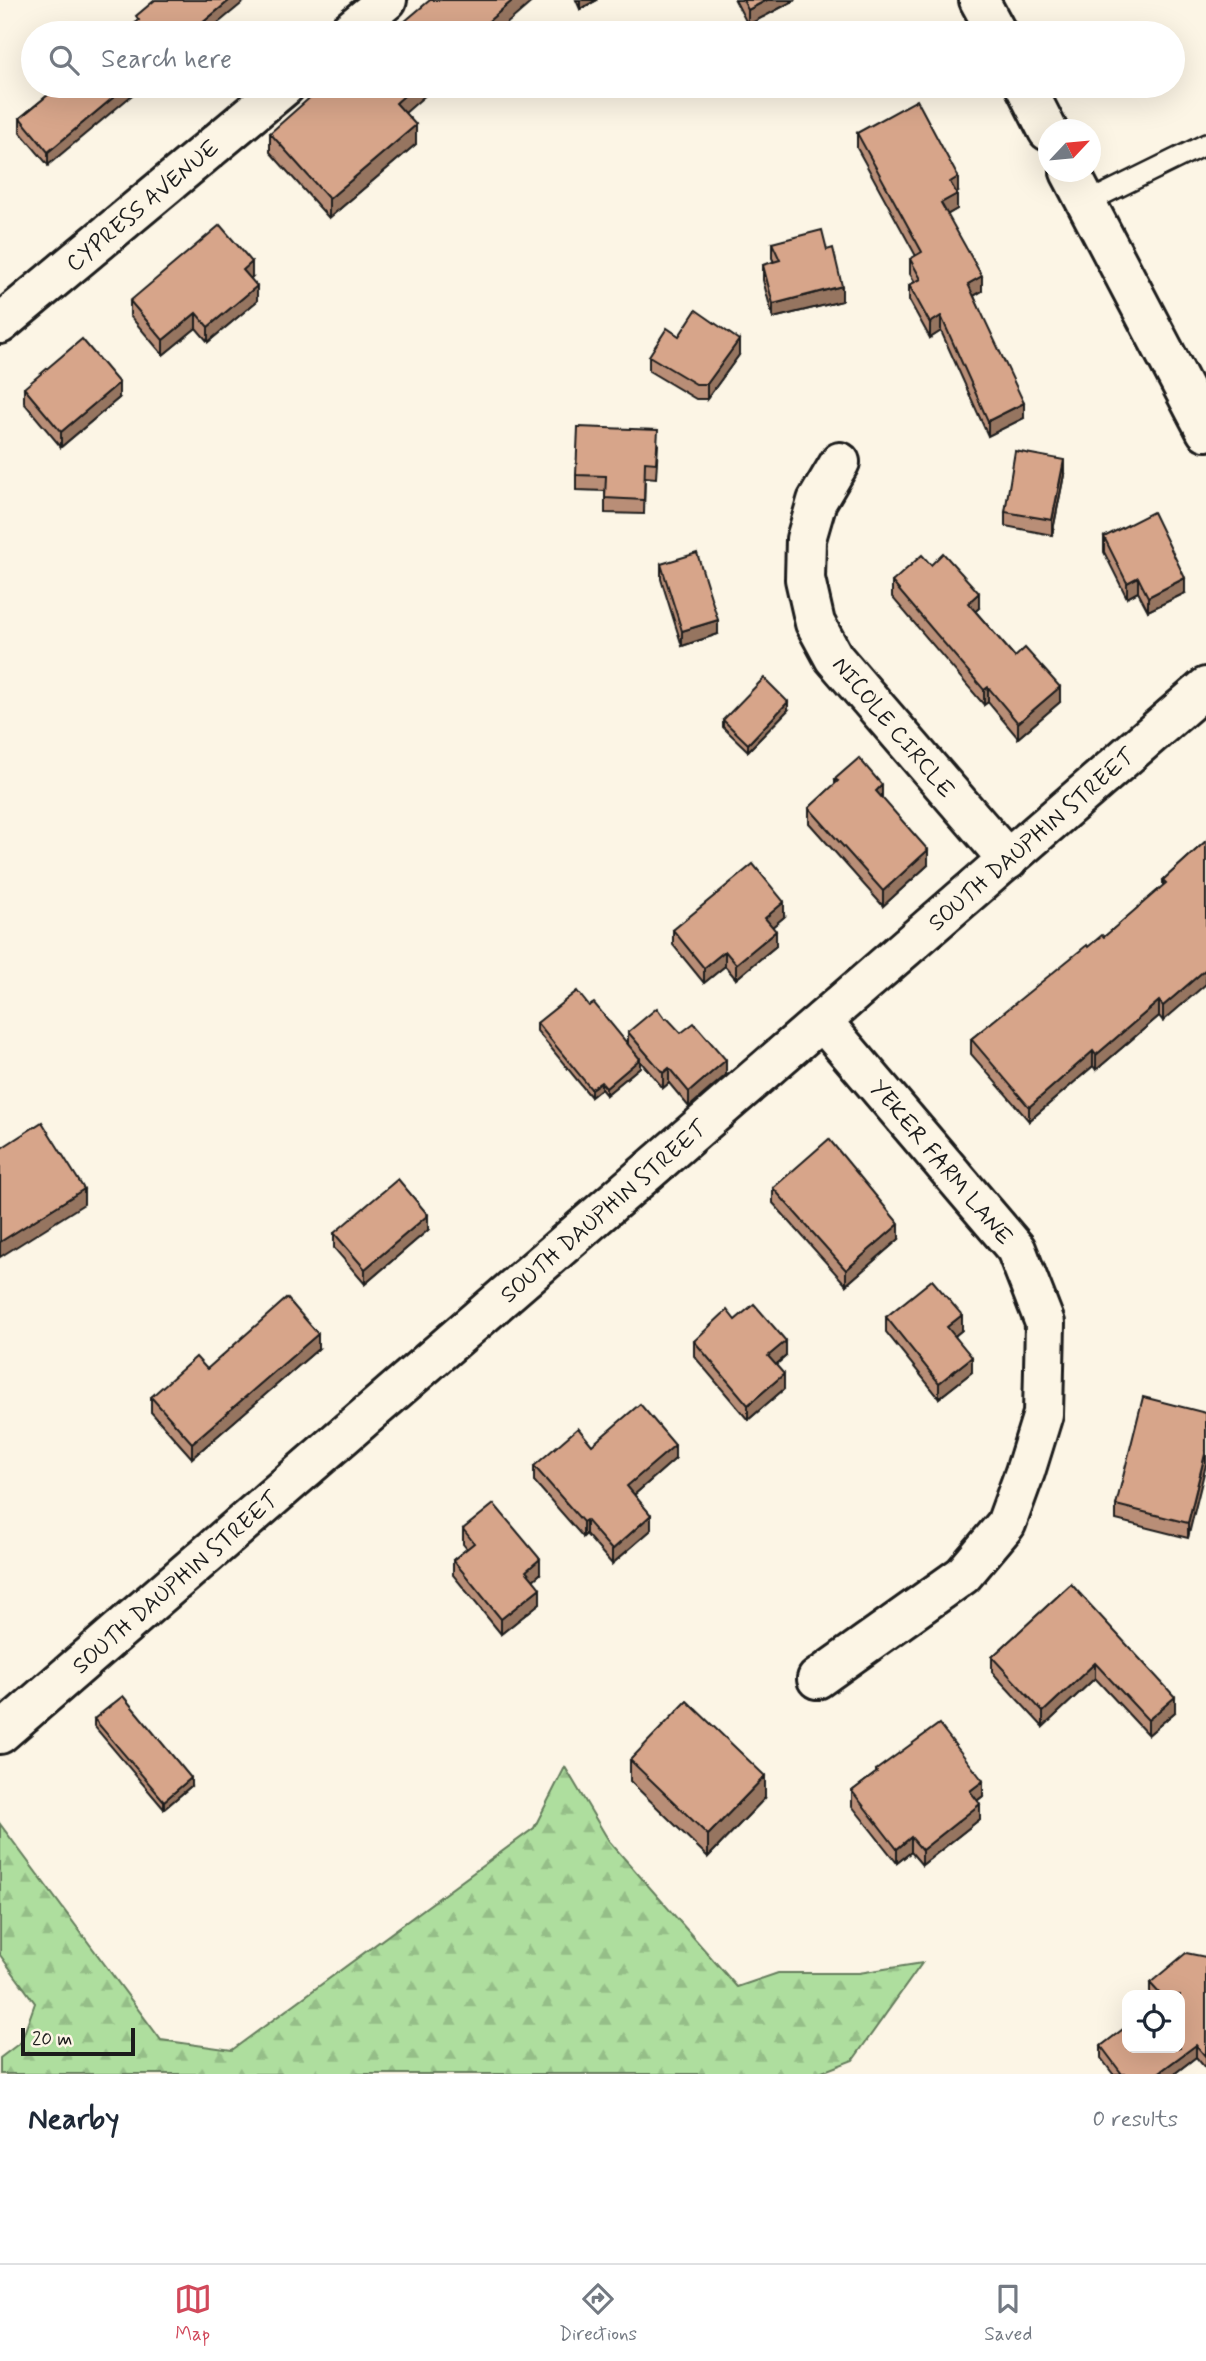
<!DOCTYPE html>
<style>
:root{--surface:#fff;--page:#f2f2f3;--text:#1f2937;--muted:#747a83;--line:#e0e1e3;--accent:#d1495b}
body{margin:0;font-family:Mynerve,sans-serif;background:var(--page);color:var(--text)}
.controls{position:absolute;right:21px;bottom:21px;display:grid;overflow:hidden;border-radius:14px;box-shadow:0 7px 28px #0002}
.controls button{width:63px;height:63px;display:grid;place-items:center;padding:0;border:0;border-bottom:2px solid var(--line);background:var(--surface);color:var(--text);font:35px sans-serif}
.compass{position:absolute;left:1038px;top:119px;width:63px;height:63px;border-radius:50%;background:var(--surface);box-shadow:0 7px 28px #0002;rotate:64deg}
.scale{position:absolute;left:21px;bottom:18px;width:114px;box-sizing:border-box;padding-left:7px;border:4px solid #1c1c1c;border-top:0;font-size:19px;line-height:24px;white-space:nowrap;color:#1c1c1c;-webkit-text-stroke:5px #fcf5e5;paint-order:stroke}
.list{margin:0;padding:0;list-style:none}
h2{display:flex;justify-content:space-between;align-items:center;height:91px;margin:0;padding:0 28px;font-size:30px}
h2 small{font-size:23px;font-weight:400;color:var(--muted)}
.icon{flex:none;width:38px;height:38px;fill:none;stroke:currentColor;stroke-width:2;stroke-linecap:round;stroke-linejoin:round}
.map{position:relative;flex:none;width:1206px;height:2074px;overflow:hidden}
.search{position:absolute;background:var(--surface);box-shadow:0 7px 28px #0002;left:21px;right:21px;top:21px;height:77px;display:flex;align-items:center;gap:18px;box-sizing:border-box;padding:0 24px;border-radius:38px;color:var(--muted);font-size:26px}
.sheet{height:189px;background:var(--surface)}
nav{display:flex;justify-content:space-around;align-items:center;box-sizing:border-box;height:98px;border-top:2px solid var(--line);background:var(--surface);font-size:19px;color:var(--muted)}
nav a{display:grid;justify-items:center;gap:4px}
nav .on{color:var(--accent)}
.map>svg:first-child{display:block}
.forest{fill:url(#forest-firs);stroke:#657d5d;stroke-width:2}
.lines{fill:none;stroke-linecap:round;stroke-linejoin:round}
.service-casing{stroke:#1c1c1c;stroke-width:24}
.minor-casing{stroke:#1c1c1c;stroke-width:44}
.secondary-casing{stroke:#1c1c1c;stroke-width:44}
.service{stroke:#fcf5e5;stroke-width:19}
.minor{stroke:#fcf5e5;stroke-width:38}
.secondary{stroke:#fcf5e5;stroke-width:38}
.wall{fill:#b98e77;stroke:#1c1c1c;stroke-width:2}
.shaded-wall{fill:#967461;stroke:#1c1c1c;stroke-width:2}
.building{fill:#d7a58a;stroke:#1c1c1c;stroke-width:2}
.labels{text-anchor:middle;stroke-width:7;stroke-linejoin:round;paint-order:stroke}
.street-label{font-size:23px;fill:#1c1c1c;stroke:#fcf5e5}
</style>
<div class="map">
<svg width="1206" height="2074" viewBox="0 0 1206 2074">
<defs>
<pattern id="forest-firs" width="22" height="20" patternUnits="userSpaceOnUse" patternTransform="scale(1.75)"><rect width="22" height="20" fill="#aede9e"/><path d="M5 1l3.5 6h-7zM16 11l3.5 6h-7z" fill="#95be88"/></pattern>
</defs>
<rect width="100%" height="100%" fill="#fcf5e5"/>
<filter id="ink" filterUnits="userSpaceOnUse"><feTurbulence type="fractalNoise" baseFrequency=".0143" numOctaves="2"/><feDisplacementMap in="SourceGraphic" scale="14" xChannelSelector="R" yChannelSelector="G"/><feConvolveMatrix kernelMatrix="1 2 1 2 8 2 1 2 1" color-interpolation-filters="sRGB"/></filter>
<g filter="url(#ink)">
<path class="forest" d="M565 1767 609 1841 737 1987 778 1973H859L922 1963 853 2060 817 2074H0V2058L21 2042 35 2003 0 1955V1824L161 2040 232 2050 534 1828Z"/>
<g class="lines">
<defs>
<path id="service" d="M1086 203 1206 144"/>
<g id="minor">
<path d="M347 33 387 0"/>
<path d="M0 324 285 86"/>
<path d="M840 462 817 501 806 539 805 579 815 623 834 658 1008 860"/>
<path d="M817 1679 963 1575 1006 1524 1025 1472 1043 1414 1045 1323 1016 1249 822 1021"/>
<path d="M0 1734 1206 687"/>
</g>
<g id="secondary">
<path d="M979 0 997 33"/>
<path d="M1025 86 1048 131"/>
<path d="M1070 172 1206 431"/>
</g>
</defs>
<use href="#service" class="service-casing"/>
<use href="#minor" class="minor-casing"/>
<use href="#secondary" class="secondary-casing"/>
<use href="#service" class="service"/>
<use href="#minor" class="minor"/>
<use href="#secondary" class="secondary"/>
</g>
<g class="wall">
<path d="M576 0H597L580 9Z"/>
<path d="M735 0H795L748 25Z"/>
<path d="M59 86 48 165 20 132V118Z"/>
<path d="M405 113 416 144 329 218 270 152V133Z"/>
<path d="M857 133 958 192 956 193 957 209 947 215 982 291 974 296 1024 418 988 436 941 331 930 338 909 300V285L915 282 910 274V259L916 256 857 148Z"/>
<path d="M772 243 827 250 842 301 773 318 763 280V265L774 262 772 258Z"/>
<path d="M252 277 250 279 257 301 208 342 196 328 163 355 130 316V301Z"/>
<path d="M679 336 739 355 707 399H696L649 371V356Z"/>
<path d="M24 388 119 398 61 447 24 403Z"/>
<path d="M658 445 656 478 645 477 644 514 605 513V491L576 490V475Z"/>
<path d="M1064 475 1052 535 1005 526V512Z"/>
<path d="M1104 537 1185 593 1148 611 1138 592 1127 598 1104 552Z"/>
<path d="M661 564 718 634 682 646 661 579Z"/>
<path d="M931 565 979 608 975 611 1015 657 1060 702 1018 738 988 702 984 705 892 597V582Z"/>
<path d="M788 710 748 751 723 727V720Z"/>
<path d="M835 779 882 799 928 865 883 906 809 823V808L835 784Z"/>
<path d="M1206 841 1163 1021 1159 1016 1096 1070 1093 1066 1029 1121 971 1054V1039L1088 947 1104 937 1163 886V880Z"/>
<path d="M784 917 772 927 776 946 736 979 725 966 704 983 673 945V930Z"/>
<path d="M589 1006 628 1044V1032L665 1019 726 1075 689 1107 669 1083 663 1088 640 1061V1067L606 1095 601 1089 591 1097 537 1031V1023Z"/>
<path d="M773 1188 899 1239 846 1285 773 1203Z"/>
<path d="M428 1230 365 1284 334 1248V1233Z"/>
<path d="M886 1317 962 1330 955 1336 972 1372 939 1398 886 1332Z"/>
<path d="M735 1320 786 1356 776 1365 784 1389 748 1420 694 1356V1341Z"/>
<path d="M318 1349 192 1458 151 1412V1397L207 1369Z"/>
<path d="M1206 1413 1188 1538 1116 1520V1505Z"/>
<path d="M592 1445 675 1459 634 1495 651 1530 612 1564 586 1534 583 1537 534 1481V1466Z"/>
<path d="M463 1529 540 1574 533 1580 540 1603 501 1634 453 1575V1560L467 1549 463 1544Z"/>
<path d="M1071 1584 1175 1712 1148 1735 1095 1678 1043 1727 992 1672V1657Z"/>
<path d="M94 1719 191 1786 164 1809 94 1726Z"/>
<path d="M630 1760 765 1798 708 1857 630 1781Z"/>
<path d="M876 1770 983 1796 977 1801 980 1819 922 1865 911 1852 897 1863 852 1806V1791L876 1773Z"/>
<path d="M1206 1957V2069L1196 2057 1174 2074H1113L1101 2058V2046L1180 1995H1150V1983Z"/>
</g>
<g class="shaded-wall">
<path d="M230 0H246L206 33H190Z"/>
<path d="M513 0H534L496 33H475Z"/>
<path d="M580 0H597L580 9Z"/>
<path d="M767 0H795L748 25V10Z"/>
<path d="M127 86H143L48 165V152Z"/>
<path d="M415 86H436L396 121V103Z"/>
<path d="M416 125V144L329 218V199Z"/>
<path d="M958 177V192L950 197V182Z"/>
<path d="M957 194V209L941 218V203Z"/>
<path d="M252 262V277L243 285V270Z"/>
<path d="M982 276V291L968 299V284Z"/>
<path d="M257 286V301L208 342V327Z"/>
<path d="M842 286V301L773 318V304Z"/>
<path d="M196 313V328L163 355V340Z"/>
<path d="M941 316V331L930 338V323Z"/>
<path d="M739 340V355L707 399V384Z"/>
<path d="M119 383V398L61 447V432Z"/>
<path d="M1024 403V418L988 436V421Z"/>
<path d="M1064 460V475L1052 535V520Z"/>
<path d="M1138 577V592L1127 598V583Z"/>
<path d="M1185 578V593L1148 611V597Z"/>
<path d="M979 593V608L968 618V603Z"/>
<path d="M718 620V634L682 646V631Z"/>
<path d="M988 687V702L984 705V690Z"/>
<path d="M1060 687V702L1018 738V723Z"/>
<path d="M788 702V710L748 751V744Z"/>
<path d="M882 785V800L876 791Z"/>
<path d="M928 850V865L883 906V891Z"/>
<path d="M784 902V917L765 933V918Z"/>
<path d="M776 931V946L736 979V964Z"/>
<path d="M725 951V966L704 983V968Z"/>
<path d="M1206 969V984L1163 1021V1006Z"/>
<path d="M1159 1001V1016L1096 1070V1055Z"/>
<path d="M1093 1051V1066L1029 1121V1107Z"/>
<path d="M640 1059V1067L606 1095V1088Z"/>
<path d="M726 1060V1075L689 1107V1092Z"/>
<path d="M669 1068V1083L663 1088V1073Z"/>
<path d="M601 1082V1089L591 1097V1089Z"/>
<path d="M84 1189V1204L0 1257V1242Z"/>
<path d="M428 1215V1230L365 1284V1269Z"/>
<path d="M899 1224V1239L846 1285V1270Z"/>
<path d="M962 1315V1330L947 1342V1327Z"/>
<path d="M318 1334V1349L192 1458V1443Z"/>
<path d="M786 1341V1356L768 1371V1356Z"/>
<path d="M972 1357V1372L939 1398V1383Z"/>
<path d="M784 1374V1389L748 1420V1405Z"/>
<path d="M675 1445V1459L627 1501V1486Z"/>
<path d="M1206 1450V1465L1188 1538V1523Z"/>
<path d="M651 1515V1530L612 1564V1550Z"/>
<path d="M586 1520V1534L583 1537V1522Z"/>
<path d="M540 1559V1574L526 1586V1571Z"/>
<path d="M540 1588V1603L501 1634V1619Z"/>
<path d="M1095 1663V1678L1043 1727V1712Z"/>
<path d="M1175 1697V1712L1148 1735V1720Z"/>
<path d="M765 1776V1798L708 1857V1835Z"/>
<path d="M191 1778V1786L164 1809V1801Z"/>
<path d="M983 1781V1796L970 1806V1791Z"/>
<path d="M980 1804V1819L922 1865V1850Z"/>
<path d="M911 1837V1852L897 1863V1849Z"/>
<path d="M1196 2045V2057L1174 2074H1157Z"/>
</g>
<g class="building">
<path d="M155 0H230L190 33H123L139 20 136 16Z"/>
<path d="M430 0H513L475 33H391Z"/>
<path d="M743 0H767L748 10Z"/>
<path d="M59 86H127L48 152 20 118Z"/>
<path d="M323 86H415L396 103 416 125 329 199 270 133Z"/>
<path d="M917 100 958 177 950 182 957 194 941 203 982 276 968 284 1024 403 988 421 941 316 930 323 909 285 921 279 910 259 922 252 857 133Z"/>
<path d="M220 225 252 262 243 270 257 286 208 327 196 313 163 340 130 301Z"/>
<path d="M822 230 827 250 833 248 842 286 773 304 763 265 780 260 772 243Z"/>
<path d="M696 310 739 340 707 384H696L649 356 667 328 679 336Z"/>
<path d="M82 339 119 383 61 432 24 388Z"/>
<path d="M578 427 658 430 656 463 645 462 644 500 605 498 606 476 576 475Z"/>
<path d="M1015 451 1064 460 1052 520 1005 512Z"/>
<path d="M1153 512 1185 578 1148 597 1138 577 1127 583 1104 537Z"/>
<path d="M697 553 718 620 682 631 661 564Z"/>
<path d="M943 553 979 593 968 603 1015 657 1025 648 1060 687 1018 723 988 687 984 690 892 582 922 555 931 565Z"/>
<path d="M764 678 788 702 748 744 723 720Z"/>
<path d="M859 758 882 785 876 791 928 850 883 891 809 808 838 781 835 779Z"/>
<path d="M1206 841V969L1163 1006 1159 1001 1096 1055 1093 1051 1029 1107 971 1039 1087 945 1088 947 1102 935 1104 937 1166 883 1163 880Z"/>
<path d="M753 864 784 902 765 918 776 931 736 964 725 951 704 968 673 930Z"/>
<path d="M577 991 589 1006 594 1003 640 1059 606 1088 601 1082 591 1089 537 1023Z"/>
<path d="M657 1008 665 1019 667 1018 681 1033 694 1023 726 1060 689 1092 669 1068 663 1073 628 1032Z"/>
<path d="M42 1122 84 1189 0 1242V1149Z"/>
<path d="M829 1139 899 1224 846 1270 773 1188Z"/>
<path d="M398 1179 428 1215 365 1269 334 1233Z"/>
<path d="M932 1280 962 1315 947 1327 972 1357 939 1383 886 1317Z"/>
<path d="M287 1298 318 1334 192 1443 151 1397 196 1357 207 1369Z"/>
<path d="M754 1304 786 1341 768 1356 784 1374 748 1405 694 1341 727 1310 735 1320Z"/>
<path d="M1143 1397 1206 1413V1450L1188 1523 1116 1505Z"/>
<path d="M640 1404 675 1445 627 1486 651 1515 612 1550 586 1520 583 1522 534 1466 578 1428 592 1445Z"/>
<path d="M494 1504 540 1559 526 1571 540 1588 501 1619 453 1560 474 1543 463 1529Z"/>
<path d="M1071 1584 1175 1697 1148 1720 1095 1663 1043 1712 992 1657Z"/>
<path d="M123 1696 191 1778 164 1801 94 1719Z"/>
<path d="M687 1701 765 1776 708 1835 630 1760Z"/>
<path d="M939 1724 983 1781 970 1791 980 1804 922 1850 911 1837 897 1849 852 1791 877 1772 876 1770Z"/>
<path d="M1186 1953 1206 1957V2057L1196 2045 1157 2074H1122L1101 2046 1127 2026V2048H1180V1995H1161L1150 1983Z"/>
</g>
</g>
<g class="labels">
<g class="street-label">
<text transform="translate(142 205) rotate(-40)" y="8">CYPRESS AVENUE</text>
<text transform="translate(894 727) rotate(50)" y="8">NICOLE CIRCLE</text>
<text transform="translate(1031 839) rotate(-41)" y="8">SOUTH DAUPHIN STREET</text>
<text transform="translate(942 1162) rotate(50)" y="8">YEKER FARM LANE</text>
<text transform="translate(603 1211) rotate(-41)" y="8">SOUTH DAUPHIN STREET</text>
<text transform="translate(175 1582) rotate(-41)" y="8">SOUTH DAUPHIN STREET</text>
</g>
</g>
</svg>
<div class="controls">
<button><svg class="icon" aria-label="locate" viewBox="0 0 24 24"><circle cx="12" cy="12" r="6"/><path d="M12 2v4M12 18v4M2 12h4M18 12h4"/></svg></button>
</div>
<svg class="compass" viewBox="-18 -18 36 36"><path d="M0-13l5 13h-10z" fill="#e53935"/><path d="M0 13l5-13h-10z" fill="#747a83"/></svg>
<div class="scale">20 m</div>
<div class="search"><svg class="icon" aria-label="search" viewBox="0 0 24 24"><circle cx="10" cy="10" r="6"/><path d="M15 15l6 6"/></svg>Search here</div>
</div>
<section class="sheet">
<h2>Nearby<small>0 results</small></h2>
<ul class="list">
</ul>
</section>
<nav>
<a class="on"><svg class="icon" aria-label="map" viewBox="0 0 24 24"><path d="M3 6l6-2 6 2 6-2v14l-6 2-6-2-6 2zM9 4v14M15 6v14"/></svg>Map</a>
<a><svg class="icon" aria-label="directions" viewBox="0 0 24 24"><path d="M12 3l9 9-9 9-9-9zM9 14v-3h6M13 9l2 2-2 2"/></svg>Directions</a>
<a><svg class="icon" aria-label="saved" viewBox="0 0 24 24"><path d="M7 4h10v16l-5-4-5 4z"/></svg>Saved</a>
</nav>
